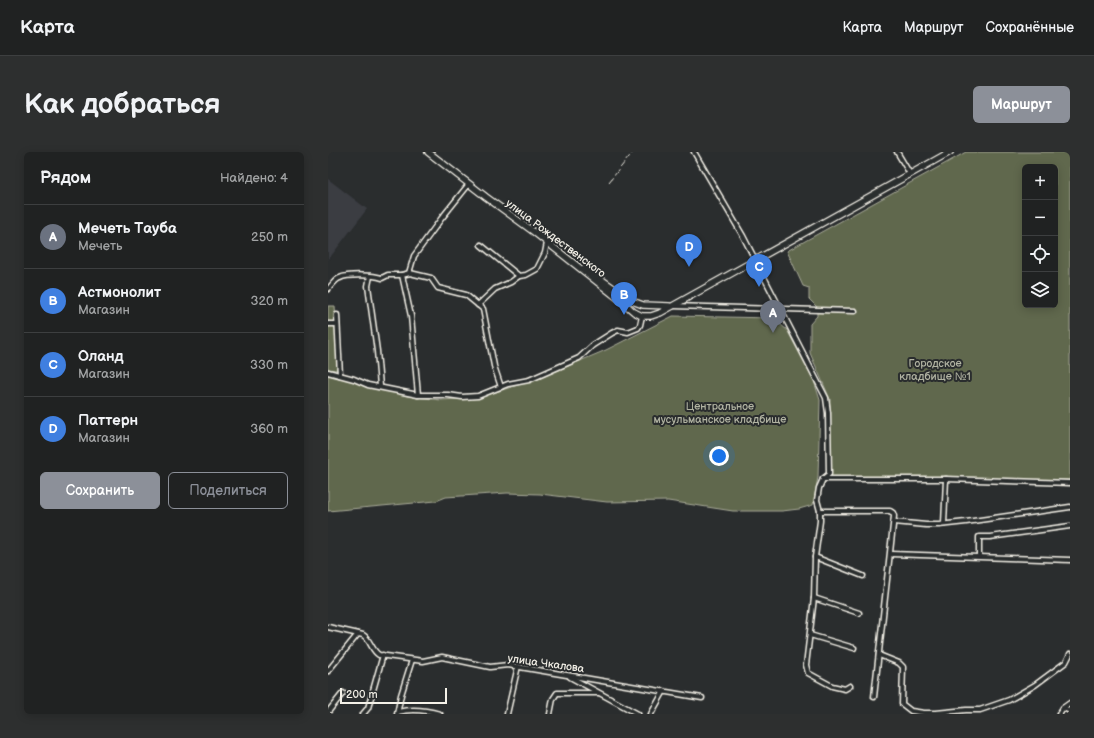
<!DOCTYPE html>
<html lang="ru">
<meta charset="utf-8">
<style>
:root{--surface:#202222;--page:#2d2f2f;--text:#f1f3f6;--muted:#a2a4a5;--line:#3d3f40;--accent:#8c9099}
body{margin:0;font-family:"Balsamiq Sans",sans-serif;background:var(--page);color:var(--text)}
.controls{position:absolute;right:12px;top:12px;display:grid;overflow:hidden;border-radius:6px;box-shadow:0 2px 10px #0003}
.controls button{width:36px;height:36px;display:grid;place-items:center;padding:0;border:0;border-bottom:1px solid var(--line);background:var(--surface);color:var(--text);font:20px sans-serif}
.scale{position:absolute;left:12px;bottom:10px;width:107px;box-sizing:border-box;padding-left:4px;border:2px solid #f4f1e8;border-top:0;font-size:11px;line-height:14px;white-space:nowrap;color:#f4f1e8;-webkit-text-stroke:3px #2a2d2e;paint-order:stroke}
.you{position:absolute;left:391px;top:304px;width:14px;height:14px;margin:-10px;border:3px solid #fff;border-radius:50%;background:#1a73e8;box-shadow:0 0 0 6px #1a73e833}
.badge{display:grid;place-items:center;width:26px;height:26px;border-radius:50%;background:var(--accent);color:#fff;font-size:13px;font-weight:700}
.pin{position:absolute;translate:-50% -33px;filter:drop-shadow(0 1px 2px #0008)}
.pin::after{content:'';position:absolute;top:21px;width:14px;height:12px;background:inherit;clip-path:polygon(0 0,100% 0,50% 100%)}
.list{margin:0;padding:0;list-style:none}
h2{display:flex;justify-content:space-between;align-items:center;height:52px;margin:0;padding:0 16px;font-size:17px}
h2 small{font-size:13px;font-weight:400;color:var(--muted)}
.list li{display:grid;grid-template-columns:26px 1fr auto;gap:12px;align-items:center;box-sizing:border-box;height:64px;padding:0 16px;border-top:1px solid var(--line)}
.list b{display:block;font-size:15px;white-space:nowrap}
.list p{margin:0;font-size:13px;white-space:nowrap;color:var(--muted)}
.list em{font-size:13px;font-style:normal;color:var(--muted)}
.actions{display:flex;gap:8px;padding:12px 16px}
.actions a{flex:1;padding:9px 0;border:1px solid var(--accent);border-radius:6px;text-align:center;font-size:14px;color:var(--accent)}
.actions .main{background:var(--accent);color:#fff}
.icon{flex:none;width:22px;height:22px;fill:none;stroke:currentColor;stroke-width:2;stroke-linecap:round;stroke-linejoin:round}
.map{position:relative;flex:none;width:742px;height:562px;overflow:hidden;border-radius:6px}
header{display:flex;align-items:center;gap:24px;box-sizing:border-box;height:56px;padding:0 20px;background:var(--surface);border-bottom:1px solid var(--line)}
header strong{font-size:19px}
nav{display:flex;gap:22px;margin-inline-start:auto;font-size:14px}
.intro{display:flex;align-items:center;justify-content:space-between;box-sizing:border-box;height:96px;padding:0 24px}
h1{margin:0;font-size:28px}
.button{padding:10px 18px;border-radius:6px;background:var(--accent);color:#fff;font-size:14px;font-weight:700}
main{display:flex;gap:24px;padding:0 24px}
aside{flex:1;background:var(--surface);border-radius:6px;box-shadow:0 2px 10px #0003}
.map>svg:first-child{display:block}
.built{fill:#3a3c42}
.green{fill:#60674d;stroke:#aaac9a;fill-rule:evenodd}
.lines{fill:none;stroke-linecap:round;stroke-linejoin:round}
.street-casing{stroke:#f4f1e8;stroke-width:7}
.secondary-casing{stroke:#f4f1e8;stroke-width:8}
.street{stroke:#2a2d2e;stroke-width:4}
.secondary{stroke:#2a2d2e;stroke-width:5.5}
.rail{stroke:#f4f1e8;stroke-width:1;stroke-dasharray:6 3;stroke-linecap:butt}
.labels{text-anchor:middle;stroke-width:4;stroke-linejoin:round;paint-order:stroke}
.street-label{font-size:11px;fill:#f4f1e8;stroke:#2a2d2e}
.park-label{font-size:11px;fill:#b1b3a2;stroke:#2a2d2e}
</style>
<header>
<strong>Карта</strong>
<nav><a>Карта</a><a>Маршрут</a><a>Сохранённые</a></nav>
</header>
<div class="intro"><h1>Как добраться</h1><a class="button">Маршрут</a></div>
<main>
<aside>
<h2>Рядом<small>Найдено: 4</small></h2>
<ul class="list">
<li><span class="badge" style="background:#6b7280">A</span><div><b>Мечеть Тауба</b><p>Мечеть</p></div><em>250 m</em></li>
<li><span class="badge" style="background:#3f7fe0">B</span><div><b>Астмонолит</b><p>Магазин</p></div><em>320 m</em></li>
<li><span class="badge" style="background:#3f7fe0">C</span><div><b>Оланд</b><p>Магазин</p></div><em>330 m</em></li>
<li><span class="badge" style="background:#3f7fe0">D</span><div><b>Паттерн</b><p>Магазин</p></div><em>360 m</em></li>
</ul>
<div class="actions"><a class="main">Сохранить</a><a>Поделиться</a></div>
</aside>
<div class="map">
<svg width="742" height="562" viewBox="0 0 742 562">
<rect width="100%" height="100%" fill="#2a2d2e"/>
<filter id="ink" filterUnits="userSpaceOnUse"><feTurbulence type="fractalNoise" baseFrequency=".025" numOctaves="2"/><feDisplacementMap in="SourceGraphic" scale="8" xChannelSelector="R" yChannelSelector="G"/><feConvolveMatrix kernelMatrix="1 2 1 2 8 2 1 2 1" color-interpolation-filters="sRGB"/></filter>
<g filter="url(#ink)">
<path class="built" d="M0 27 39 57 0 108Z"/>
<g class="green">
<path d="M638 0H742V328L503 325 502 247 482 201V172L489 164V155L481 147V136L475 134 459 99ZM697 15H727V153H697Z"/>
<path d="M0 154H7L10 218 0 217Z"/>
<path d="M345 164 445 166 459 178 486 229 492 248 490 325 485 353 471 357 454 359H405L340 349 279 350 212 342 179 341 118 345 108 349 0 359V223L25 228 37 233 79 244 113 248 149 246 212 226 278 198Z"/>
</g>
<g class="lines">
<defs>
<g id="street">
<path d="M366 0 415 84 498 246 500 261 501 322 495 327 491 336 489 348 492 359V369L487 405 486 446 478 513 480 521 504 534 517 537 522 534"/>
<path d="M569 0 582 22"/>
<path d="M153 93 191 124"/>
<path d="M81 121 86 104 113 67 141 32"/>
<path d="M74 123 83 164 90 243"/>
<path d="M42 124 40 134 49 199 52 234"/>
<path d="M0 137C4 134 7 127 12 126 20 122 46 123 54 126L60 123H74L82 121 103 126 110 136 138 143 155 157 166 214 173 235"/>
<path d="M150 153 167 137 183 130 191 124 198 123 209 117 217 101 219 91"/>
<path d="M345 154 527 159"/>
<path d="M9 163 12 223"/>
<path d="M0 172H9"/>
<path d="M0 220 26 227 40 233 90 243H120L134 245 150 244 180 232 201 228 251 206 265 193 284 181 290 178 300 180 310 176 312 173 314 164"/>
<path d="M495 327H618L742 331"/>
<path d="M492 359H562L565 361 566 364 546 545"/>
<path d="M566 370 598 373H611L638 370 742 355"/>
<path d="M616 372 618 327"/>
<path d="M563 402 742 408"/>
<path d="M651 404V385H662L742 374"/>
<path d="M487 405 535 424"/>
<path d="M486 446 531 461"/>
<path d="M0 475 35 483C43 488 43 498 51 503L95 509 114 505 162 515 180 513 374 546"/>
<path d="M482 483 526 496"/>
<path d="M551 503 571 511 575 515 574 552 583 559 596 561H608L638 558H652L681 548 707 533 738 510 742 502"/>
<path d="M0 519 30 482"/>
<path d="M242 525 310 562"/>
<path d="M735 556 742 559"/>
<path d="M0 560 15 541"/>
<path d="M70 560C84 556 98 558 112 562"/>
<path d="M35 562 40 556 55 503"/>
<path d="M69 562 73 543 84 508"/>
<path d="M179 562 190 514"/>
<path d="M222 562 225 547 229 541H270"/>
<path d="M323 562 336 539"/>
<path d="M731 562 735 556 742 551"/>
</g>
<g id="secondary">
<path d="M100 0 158 45 206 80 291 147 306 160 314 164H323L332 161 622 0"/>
<path d="M257 116 304 149 315 153 341 154"/>
</g>
</defs>
<use href="#street" class="street-casing"/>
<use href="#secondary" class="secondary-casing"/>
<use href="#street" class="street"/>
<use href="#secondary" class="secondary"/>
<path class="rail" d="M281 30 305 0"/>
</g>
</g>
<g class="labels">
<g class="street-label">
<text transform="translate(228 86) rotate(37)" y="4">улица Рождественского</text>
<text transform="translate(218 511) rotate(8)" y="4">улица Чкалова</text>
</g>
<g class="park-label">
<text x="607" y="215">Городское<tspan x="607" dy="13">кладбище №1</tspan></text>
<text x="392" y="258">Центральное<tspan x="392" dy="13">мусульманское кладбище</tspan></text>
</g>
</g>
</svg>
<div class="controls">
<button>+</button>
<button>−</button>
<button><svg class="icon" aria-label="locate" viewBox="0 0 24 24"><circle cx="12" cy="12" r="6"/><path d="M12 2v4M12 18v4M2 12h4M18 12h4"/></svg></button>
<button><svg class="icon" aria-label="layers" viewBox="0 0 24 24"><path d="M12 4l9 5-9 5-9-5zM3 14l9 5 9-5"/></svg></button>
</div>
<div class="scale">200 m</div>
<div class="you"></div>
<div class="pin badge" style="left:445px;top:181px;background:#6b7280">A</div>
<div class="pin badge" style="left:296px;top:163px;background:#3f7fe0">B</div>
<div class="pin badge" style="left:431px;top:135px;background:#3f7fe0">C</div>
<div class="pin badge" style="left:361px;top:115px;background:#3f7fe0">D</div>
</div>
</main>
